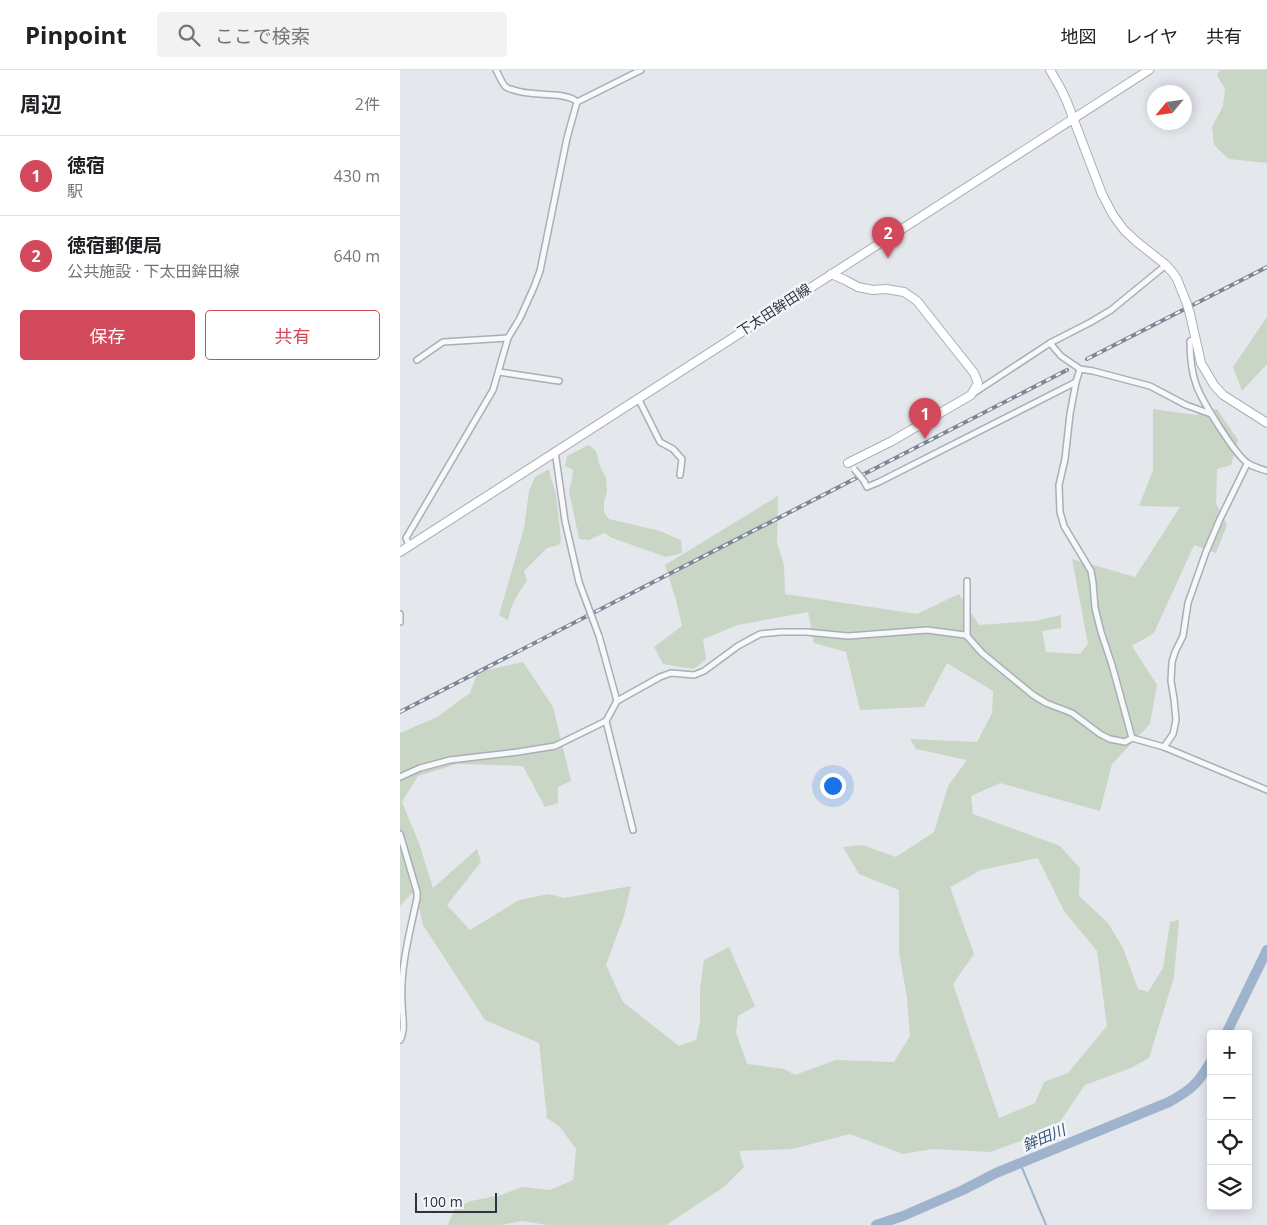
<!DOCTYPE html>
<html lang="ja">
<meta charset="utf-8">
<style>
:root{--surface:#fff;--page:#f2f2f2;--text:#202124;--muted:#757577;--line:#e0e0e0;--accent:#d1495b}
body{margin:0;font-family:"Open Sans","Noto Sans JP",sans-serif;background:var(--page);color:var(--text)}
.controls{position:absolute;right:15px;bottom:15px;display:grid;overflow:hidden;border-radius:5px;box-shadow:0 2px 12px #0003}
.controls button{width:45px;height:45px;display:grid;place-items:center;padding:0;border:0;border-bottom:1px solid var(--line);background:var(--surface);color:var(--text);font:25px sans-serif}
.compass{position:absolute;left:747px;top:15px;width:45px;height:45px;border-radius:50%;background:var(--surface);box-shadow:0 2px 12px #0003;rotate:241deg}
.scale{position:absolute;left:15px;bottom:12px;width:82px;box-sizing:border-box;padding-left:5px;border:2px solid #2b3445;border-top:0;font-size:14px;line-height:18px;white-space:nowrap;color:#2b3445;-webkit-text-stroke:4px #f4f6f9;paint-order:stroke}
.you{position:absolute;left:432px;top:715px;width:18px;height:18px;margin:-12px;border:4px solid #fff;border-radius:50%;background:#1a73e8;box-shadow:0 0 0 8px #1a73e833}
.badge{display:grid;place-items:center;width:32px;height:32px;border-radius:50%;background:var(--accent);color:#fff;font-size:16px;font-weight:700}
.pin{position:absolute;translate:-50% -41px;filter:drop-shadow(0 1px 2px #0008)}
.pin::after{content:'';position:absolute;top:26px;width:18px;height:15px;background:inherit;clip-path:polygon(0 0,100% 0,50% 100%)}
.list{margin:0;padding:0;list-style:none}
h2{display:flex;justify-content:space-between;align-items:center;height:65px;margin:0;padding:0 20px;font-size:21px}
h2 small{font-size:16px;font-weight:400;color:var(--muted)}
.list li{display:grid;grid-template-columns:32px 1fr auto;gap:15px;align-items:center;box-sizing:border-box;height:80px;padding:0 20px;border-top:1px solid var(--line)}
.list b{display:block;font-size:19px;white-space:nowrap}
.list p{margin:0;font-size:16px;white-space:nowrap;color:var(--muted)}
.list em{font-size:16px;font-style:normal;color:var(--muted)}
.actions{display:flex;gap:10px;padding:15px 20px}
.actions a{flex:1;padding:11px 0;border:1px solid var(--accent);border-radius:5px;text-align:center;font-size:18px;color:var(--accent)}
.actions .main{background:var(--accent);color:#fff}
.icon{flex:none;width:28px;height:28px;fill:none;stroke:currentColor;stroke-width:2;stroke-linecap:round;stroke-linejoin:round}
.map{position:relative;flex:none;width:867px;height:1155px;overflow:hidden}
header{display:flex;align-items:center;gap:30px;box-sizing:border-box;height:70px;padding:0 25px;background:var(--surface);border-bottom:1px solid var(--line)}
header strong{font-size:24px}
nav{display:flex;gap:28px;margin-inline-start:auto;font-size:18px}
.search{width:350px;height:45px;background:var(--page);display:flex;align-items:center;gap:12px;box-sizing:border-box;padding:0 18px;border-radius:5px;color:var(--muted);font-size:19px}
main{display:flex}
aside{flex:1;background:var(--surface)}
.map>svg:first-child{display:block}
.green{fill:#c9d6c5;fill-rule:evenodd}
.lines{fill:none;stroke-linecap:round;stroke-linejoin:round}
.stream{stroke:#9fb4cc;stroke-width:2}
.river{stroke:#9fb4cc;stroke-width:10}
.street-casing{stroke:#a9aeb7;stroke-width:8}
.secondary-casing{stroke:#a9aeb7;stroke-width:10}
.street{stroke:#f7f8fa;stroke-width:5}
.secondary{stroke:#fff;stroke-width:8}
.rail-casing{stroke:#7d8696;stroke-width:4}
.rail{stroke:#f4f6f9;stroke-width:2;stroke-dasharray:5.5;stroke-linecap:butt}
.street-bridge-casing{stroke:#a9aeb7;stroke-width:8;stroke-linecap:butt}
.secondary-bridge-casing{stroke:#a9aeb7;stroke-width:10;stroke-linecap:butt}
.street-bridge{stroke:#f7f8fa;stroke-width:5}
.secondary-bridge{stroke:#fff;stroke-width:8}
.labels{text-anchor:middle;stroke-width:5;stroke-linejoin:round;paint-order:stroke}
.street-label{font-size:14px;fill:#2b3445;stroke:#f4f6f9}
.water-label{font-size:15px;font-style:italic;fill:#34527a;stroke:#f4f6f9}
</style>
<header>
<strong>Pinpoint</strong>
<div class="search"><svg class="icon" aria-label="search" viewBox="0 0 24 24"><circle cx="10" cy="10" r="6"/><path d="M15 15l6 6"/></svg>ここで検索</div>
<nav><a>地図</a><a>レイヤ</a><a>共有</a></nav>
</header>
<main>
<aside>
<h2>周辺<small>2件</small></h2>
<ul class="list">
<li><span class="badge">1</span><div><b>徳宿</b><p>駅</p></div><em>430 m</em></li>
<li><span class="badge">2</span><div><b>徳宿郵便局</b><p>公共施設 · 下太田鉾田線</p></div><em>640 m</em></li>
</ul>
<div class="actions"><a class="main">保存</a><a>共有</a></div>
</aside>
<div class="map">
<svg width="867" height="1155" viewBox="0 0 867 1155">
<rect width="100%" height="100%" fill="#e4e7ec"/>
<g class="green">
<path d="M820 0H867V93L829 89 819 80 814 74 812 57 823 36 825 19 817 5Z"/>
<path d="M867 247V294L842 321 833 297Z"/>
<path d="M753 339 796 345 817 339 838 370 831 395 817 399 816 433 827 455 816 483 794 475 754 563 732 576 757 615 750 654 712 694 700 741 600 713 571 726 573 744 660 776 680 798 679 826 708 853 723 878 738 919 748 922 763 898 770 852 779 850 774 907 749 988 731 998 685 1015 655 1059 590 1082 532 1079 503 1084 450 1064 392 1079 339 1081 344 1097 324 1117 266 1155H147L122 1151 101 1155H46L48 1154 55 1138 71 1131 101 1125 122 1117 150 1120 173 1110 176 1079 160 1057 147 1048 139 973 85 950 23 855 20 841 12 823 0 836V663L37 647 70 623 78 602 123 592 153 637 171 711 158 717V733L145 737 123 696 57 694 18 706 2 732 19 773 33 818 77 779 81 792 47 835 70 860 119 830 149 824 164 828 231 816 224 846 206 895 223 932 279 976 296 970 300 951V919L304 890 329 877 355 936 338 946 336 962 347 994 384 999 395 1005 436 990 494 992 510 966 507 928 499 882V820L459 804 443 777 462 775 496 787 534 762 548 716 567 690 516 679 510 669 577 672 592 643 593 621 547 593 524 637 460 640 446 582 414 573 408 542 338 555 303 569 306 589 294 599 263 594 254 577 282 556 276 530 265 495 378 426 377 473 384 495 385 524 517 544 559 524 579 555 635 551 661 545V558L642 561 646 582 680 584 688 574 672 489 735 507 780 437 739 436 753 400ZM638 788 664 841 697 881 707 956 668 1003 644 1012 635 1033 599 1048 553 914 574 884 550 817 581 800Z"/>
<path d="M189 375 196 381 200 396 206 408 207 422 204 432V442L209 449 260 461 281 470 282 483 266 487 212 468 204 463 189 470 179 469 169 421 172 410 173 400 165 396 167 386Z"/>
<path d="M149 399C150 408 154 415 156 424L161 470 159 475 147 478 124 501 127 511C117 525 112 532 108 550L99 545 124 458 129 421 135 407Z"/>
</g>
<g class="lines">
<path class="stream" d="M620 1093 646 1155"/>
<g class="river">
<path d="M826 964 867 880"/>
<path d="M476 1155 503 1146 563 1120 596 1103 769 1032C791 1020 798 1014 811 991"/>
</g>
<defs>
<g id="street">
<path d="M96 0C99 5 102 14 106 17 108 19 111 19 114 20 131 27 166 21 177 32"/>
<path d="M796 268 790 271C790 287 791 302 797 317 803 332 836 387 849 394 854 397 861 399 867 401"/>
<path d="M650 273 661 286 680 299 693 301 750 316 786 335 811 344"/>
<path d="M17 290 43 272 108 268"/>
<path d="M680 299 676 312 670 344 665 389 659 415 660 442 664 456 691 501 693 513 695 538 701 562 712 595 732 668"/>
<path d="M99 302 159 311"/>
<path d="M574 323 650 273 691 252 711 240 766 195"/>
<path d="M238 328 260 372 273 379 282 389 280 405"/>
<path d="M155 381 165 451 179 512"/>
<path d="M464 411 467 417 479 412 676 312"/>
<path d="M9 475 6 468 93 320 108 268 120 248 134 217 140 201 167 68 177 32 241 0"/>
<path d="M567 511V566"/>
<path d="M0 544V552"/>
<path d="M199 566 217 631"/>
<path d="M206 651 233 760"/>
<path d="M764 677 773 664 776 650 774 629 771 611 772 592 775 582 783 566 788 533 806 482 820 449 847 394"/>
<path d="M0 707 20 698 50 690 118 682 155 676 206 651 217 631 260 607 271 603 294 605 304 601 338 576 360 564 381 562H406L448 566 527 560 565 565 567 566 582 583 633 625 646 633 672 643 700 664 710 669 725 672 732 668 764 677 867 720"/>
<path d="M0 764 17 822V828C10 862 0 897 2 932 2 944 6 960 0 970"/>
</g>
<g id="secondary">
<path d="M650 0 661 19 667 32 702 124 713 145 724 160 737 172 766 195 773 203 777 209 787 234"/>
<path d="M431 204 445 210 458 217 473 220 486 219 504 222 517 231 574 303 578 313 571 325 492 371 448 393"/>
<path d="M790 244 801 293 814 315 823 325 867 353"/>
<path d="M0 482 749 0"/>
</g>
</defs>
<use href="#street" class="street-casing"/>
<use href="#secondary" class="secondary-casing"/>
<use href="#street" class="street"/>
<use href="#secondary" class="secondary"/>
<defs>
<g id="rail">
<path d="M687 289 867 197"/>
<path d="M0 642 667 300"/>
</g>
</defs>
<use href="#rail" class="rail-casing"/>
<use href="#rail" class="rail"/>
<defs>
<g id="street-bridge">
<path d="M454 399 464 411"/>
<path d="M179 512 199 566"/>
</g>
<path id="secondary-bridge" d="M787 234 790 244"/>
</defs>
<use href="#street-bridge" class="street-bridge-casing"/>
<use href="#secondary-bridge" class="secondary-bridge-casing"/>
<use href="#street-bridge" class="street-bridge"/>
<use href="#secondary-bridge" class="secondary-bridge"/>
</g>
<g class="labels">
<g class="street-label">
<text transform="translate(374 240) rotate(-33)" y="5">下太田鉾田線</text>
</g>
<g class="water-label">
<text transform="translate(644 1068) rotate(-23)" y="5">鉾田川</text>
</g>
</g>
</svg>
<div class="controls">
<button>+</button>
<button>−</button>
<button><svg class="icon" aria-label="locate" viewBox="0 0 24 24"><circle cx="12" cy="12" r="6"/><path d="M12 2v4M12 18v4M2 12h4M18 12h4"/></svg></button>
<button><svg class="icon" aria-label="layers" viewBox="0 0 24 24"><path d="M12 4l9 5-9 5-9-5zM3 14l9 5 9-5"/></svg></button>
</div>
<svg class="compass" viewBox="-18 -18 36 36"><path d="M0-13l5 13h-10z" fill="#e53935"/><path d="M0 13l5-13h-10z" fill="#757577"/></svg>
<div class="scale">100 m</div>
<div class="you"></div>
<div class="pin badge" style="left:525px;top:369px">1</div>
<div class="pin badge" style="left:488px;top:188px">2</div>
</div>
</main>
